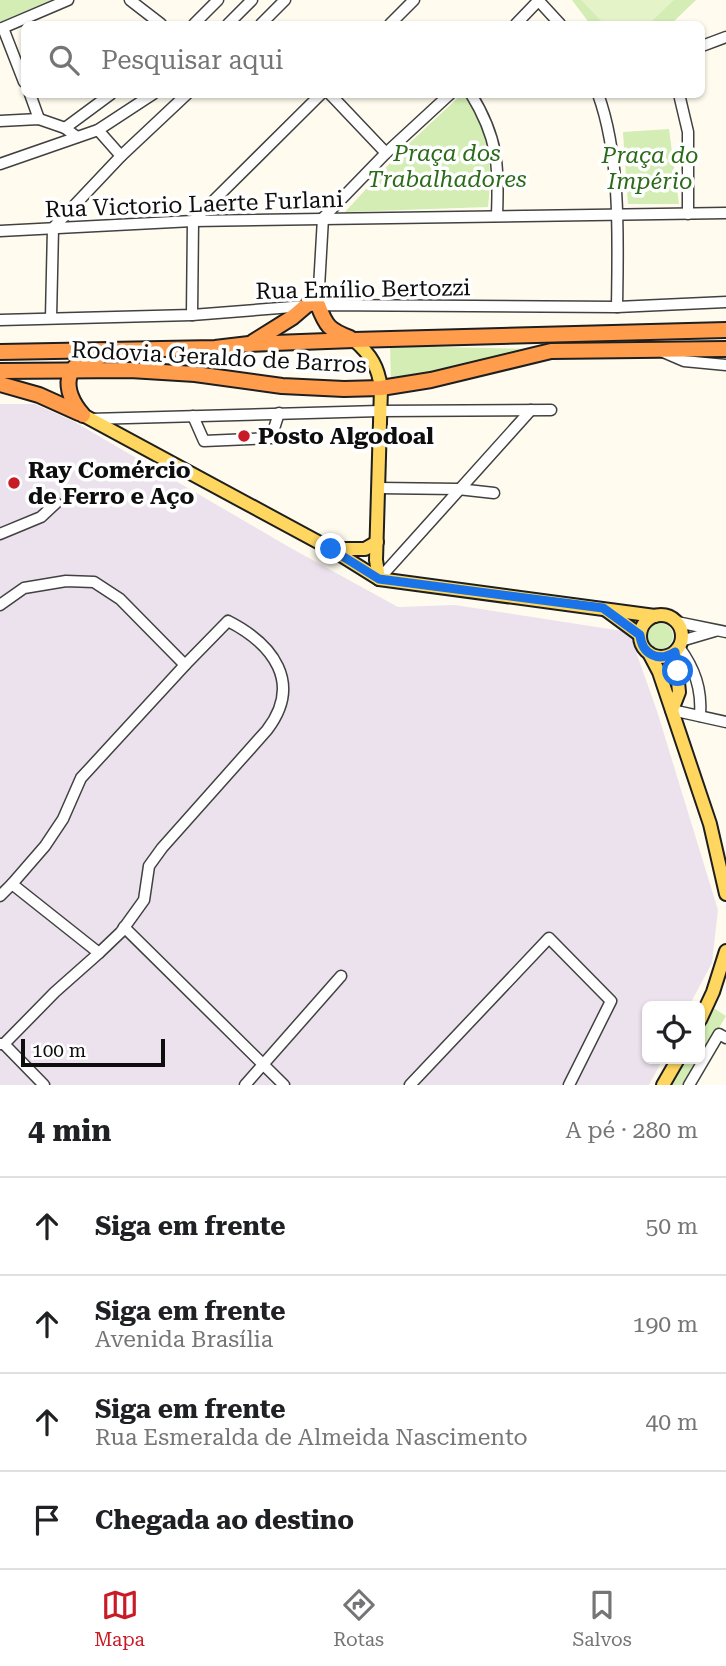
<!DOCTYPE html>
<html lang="pt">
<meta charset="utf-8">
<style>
:root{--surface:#fff;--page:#f2f2f2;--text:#202124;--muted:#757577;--line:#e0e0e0;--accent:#c91b25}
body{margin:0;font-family:"Roboto Serif",serif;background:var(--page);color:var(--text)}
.controls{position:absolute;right:21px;bottom:21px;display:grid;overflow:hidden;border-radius:10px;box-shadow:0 2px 5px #0004}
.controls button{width:63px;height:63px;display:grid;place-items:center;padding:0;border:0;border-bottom:2px solid var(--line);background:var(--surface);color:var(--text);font:35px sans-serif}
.scale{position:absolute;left:21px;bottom:18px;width:144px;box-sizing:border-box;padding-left:7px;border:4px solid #0e0e0e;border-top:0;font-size:19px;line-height:24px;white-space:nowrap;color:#0e0e0e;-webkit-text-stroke:5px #fff;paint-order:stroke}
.stop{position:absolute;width:21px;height:21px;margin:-16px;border:5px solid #1a73e8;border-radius:50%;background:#fff}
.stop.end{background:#1a73e8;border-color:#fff;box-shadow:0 2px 7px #0008}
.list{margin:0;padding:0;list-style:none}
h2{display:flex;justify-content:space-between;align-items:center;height:91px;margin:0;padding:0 28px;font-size:30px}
h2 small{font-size:23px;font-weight:400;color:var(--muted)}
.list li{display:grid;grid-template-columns:46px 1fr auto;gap:21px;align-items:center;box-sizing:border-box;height:98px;padding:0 28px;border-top:2px solid var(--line)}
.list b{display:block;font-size:26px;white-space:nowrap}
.list p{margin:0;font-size:23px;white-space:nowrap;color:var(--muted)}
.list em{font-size:23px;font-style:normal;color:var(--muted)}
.icon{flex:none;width:38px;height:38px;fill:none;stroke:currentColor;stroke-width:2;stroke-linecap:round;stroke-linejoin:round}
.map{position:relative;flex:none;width:726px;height:1085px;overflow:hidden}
.search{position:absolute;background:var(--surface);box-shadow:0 2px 5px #0004;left:21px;right:21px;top:21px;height:77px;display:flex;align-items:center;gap:18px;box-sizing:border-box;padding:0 24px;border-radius:10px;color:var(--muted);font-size:26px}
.sheet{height:483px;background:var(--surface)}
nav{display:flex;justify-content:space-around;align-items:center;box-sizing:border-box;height:98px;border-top:2px solid var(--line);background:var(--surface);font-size:19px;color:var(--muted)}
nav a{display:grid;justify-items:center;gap:4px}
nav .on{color:var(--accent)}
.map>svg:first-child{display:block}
.industrial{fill:#ece2ed}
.green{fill:#d3edb5}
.pitch{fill:#e5f3c8}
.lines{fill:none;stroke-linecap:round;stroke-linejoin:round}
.minor-casing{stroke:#414141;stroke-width:13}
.major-casing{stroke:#1f1f1f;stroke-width:16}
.highway-casing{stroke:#1f1f1f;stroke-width:18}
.minor{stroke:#fff;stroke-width:10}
.major{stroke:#ffd65f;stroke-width:12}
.highway{stroke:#ff9d4d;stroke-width:14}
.route{stroke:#1a73e8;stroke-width:9}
.poi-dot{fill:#c91b25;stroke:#fff;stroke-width:2.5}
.labels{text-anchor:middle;stroke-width:7;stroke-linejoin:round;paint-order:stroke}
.park-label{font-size:23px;font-style:italic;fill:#2b6b19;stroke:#fff}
.street-label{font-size:23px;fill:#0e0e0e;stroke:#fff}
.poi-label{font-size:23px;font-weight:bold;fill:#0e0e0e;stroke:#fff;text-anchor:start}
</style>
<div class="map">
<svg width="726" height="1085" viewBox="0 0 726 1085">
<rect width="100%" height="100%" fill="#fffcef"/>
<path class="industrial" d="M0 404H35L73 421 289 547 398 607 455 605 629 632 657 711 718 910 712 963 689 1006H647V1059H663L649 1085H0Z"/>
<g class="green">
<path d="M0 0H51L0 22Z"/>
<path d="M572 0H696L671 24H590Z"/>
<path d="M461 95H464C489 134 493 161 488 207L345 212 403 149Z"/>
<path d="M669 129 679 204H628L623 132Z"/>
<path d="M390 346 531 349 391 381Z"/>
<circle cx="660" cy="636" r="13"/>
<path d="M712 1007 726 1016 685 1085H668L683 1059H700V1029Z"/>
</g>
<path class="pitch" d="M581 0H674L649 24H604Z"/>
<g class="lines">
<defs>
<g id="minor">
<path d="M130 0 161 24"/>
<path d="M538 0 560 24"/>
<path d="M194 24 218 0"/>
<path d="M228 24 252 0"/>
<path d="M261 24 285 0"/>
<path d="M390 24 414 0"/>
<path d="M516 24 539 0"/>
<path d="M3 28 24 82"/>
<path d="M0 29 68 0"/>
<path d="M702 46 726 37"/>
<path d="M30 94 39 119"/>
<path d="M330 94 386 153"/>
<path d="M471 94C498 138 499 165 497 215"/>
<path d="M598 94C621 157 618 240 617 307"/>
<path d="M679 94 688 132V214"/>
<path d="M0 121 39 119 65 128"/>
<path d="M98 130 121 156"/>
<path d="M77 137 65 128 111 94"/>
<path d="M0 164 98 130 153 94"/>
<path d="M0 231 193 221 726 213"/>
<path d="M318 305 323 218 386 153 450 94"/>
<path d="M192 315 193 221 321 94"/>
<path d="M51 318 53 228 121 156 187 94"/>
<path d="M0 320 192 315 318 305 617 307 726 302"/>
<path d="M663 352 684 361 726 365"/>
<path d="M193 416 204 441 271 438 279 413"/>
<path d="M90 419 380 411 551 410"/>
<path d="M378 488 458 489 494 493"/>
<path d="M0 534 41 517 56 503"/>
<path d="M379 579 531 410"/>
<path d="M0 605 24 588 66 581 94 582 120 599 185 665 81 778 63 819 45 846 12 884 99 953 55 992 4 1044H0"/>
<path d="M677 622 726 632"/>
<path d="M681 641 715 631"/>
<path d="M679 647C695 669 702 689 700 716"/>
<path d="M672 710 726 722"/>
<path d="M0 896 12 884"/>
<path d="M124 927 284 1085"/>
<path d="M99 953 121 932 144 900 149 866 162 848 267 730C303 683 273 644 228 621L185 665"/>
<path d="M4 1044 44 1085"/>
<path d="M245 1085 341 976"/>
<path d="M410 1085 549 938 611 1001 569 1085"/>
<path d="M689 1085 719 1034 726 1038"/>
</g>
<g id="major">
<path d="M354 340C371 355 378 366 381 388L376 560 379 579"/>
<path d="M83 415 331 549 379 579 655 616"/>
<path d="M334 549H365L377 542"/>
<path d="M606 610 640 635"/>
<circle cx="661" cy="636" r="21"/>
<path d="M649 653 659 672 710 824 726 894"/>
<path d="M672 710 679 692 675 652"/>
<path d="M700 1020 713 992 726 951"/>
<path d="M663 1085 678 1059"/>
</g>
<g id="highway">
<path d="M318 305C326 326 329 330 350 338"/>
<path d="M253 342 293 317 307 305"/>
<path d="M0 352 215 348 249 344 354 340 726 330"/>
<path d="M0 371 130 370 195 374 282 386 344 389 381 388 431 380 551 351 726 349"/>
<path d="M0 384 39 395 79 413"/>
<path d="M83 415C61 391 62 360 100 357"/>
</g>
</defs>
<use href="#minor" class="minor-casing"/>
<use href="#major" class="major-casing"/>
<use href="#highway" class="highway-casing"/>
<use href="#minor" class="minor"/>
<use href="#major" class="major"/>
<use href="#highway" class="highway"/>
</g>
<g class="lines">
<path class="route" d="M331 549 379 579 603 608 640 635C642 654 658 663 675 652L678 671"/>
</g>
<g class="poi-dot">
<circle cx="244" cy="436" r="7"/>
<circle cx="14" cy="483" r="7"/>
</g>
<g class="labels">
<g class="park-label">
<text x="447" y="161">Praça dos<tspan x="447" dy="26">Trabalhadores</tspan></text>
<text x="650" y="163">Praça do<tspan x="650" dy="26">Império</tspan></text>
</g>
<g class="street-label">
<text transform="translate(194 204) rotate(-2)" y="8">Rua Victorio Laerte Furlani</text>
<text transform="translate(363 289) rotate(-1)" y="8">Rua Emílio Bertozzi</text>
<text transform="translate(219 357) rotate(3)" y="8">Rodovia Geraldo de Barros</text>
</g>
<g class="poi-label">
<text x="258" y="444">Posto Algodoal</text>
<text x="28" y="478">Ray Comércio<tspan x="28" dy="26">de Ferro e Aço</tspan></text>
</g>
</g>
</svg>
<div class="controls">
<button><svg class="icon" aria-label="locate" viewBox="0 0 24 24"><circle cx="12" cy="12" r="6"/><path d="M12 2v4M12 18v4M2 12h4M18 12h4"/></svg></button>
</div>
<div class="scale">100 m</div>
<div class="stop" style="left:678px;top:671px"></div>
<div class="stop end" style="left:331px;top:549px"></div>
<div class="search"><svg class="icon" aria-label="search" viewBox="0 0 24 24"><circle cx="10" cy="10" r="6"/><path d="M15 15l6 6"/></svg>Pesquisar aqui</div>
</div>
<section class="sheet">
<h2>4 min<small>A pé · 280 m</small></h2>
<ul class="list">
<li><svg class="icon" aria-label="ahead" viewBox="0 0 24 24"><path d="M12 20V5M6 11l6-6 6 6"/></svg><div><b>Siga em frente</b></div><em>50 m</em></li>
<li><svg class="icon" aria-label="ahead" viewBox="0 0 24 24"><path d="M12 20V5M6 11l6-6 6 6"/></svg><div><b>Siga em frente</b><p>Avenida Brasília</p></div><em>190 m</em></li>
<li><svg class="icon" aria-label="ahead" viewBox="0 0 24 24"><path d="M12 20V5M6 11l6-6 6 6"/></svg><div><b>Siga em frente</b><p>Rua Esmeralda de Almeida Nascimento</p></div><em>40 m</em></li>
<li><svg class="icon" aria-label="arrive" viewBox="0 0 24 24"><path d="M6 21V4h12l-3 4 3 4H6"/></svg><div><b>Chegada ao destino</b></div></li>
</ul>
</section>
<nav>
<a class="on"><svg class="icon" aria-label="map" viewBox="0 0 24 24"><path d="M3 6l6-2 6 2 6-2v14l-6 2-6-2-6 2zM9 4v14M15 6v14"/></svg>Mapa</a>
<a><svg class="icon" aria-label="directions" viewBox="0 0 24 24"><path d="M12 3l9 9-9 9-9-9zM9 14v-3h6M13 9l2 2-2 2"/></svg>Rotas</a>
<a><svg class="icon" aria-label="saved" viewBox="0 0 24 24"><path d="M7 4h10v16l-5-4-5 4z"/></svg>Salvos</a>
</nav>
